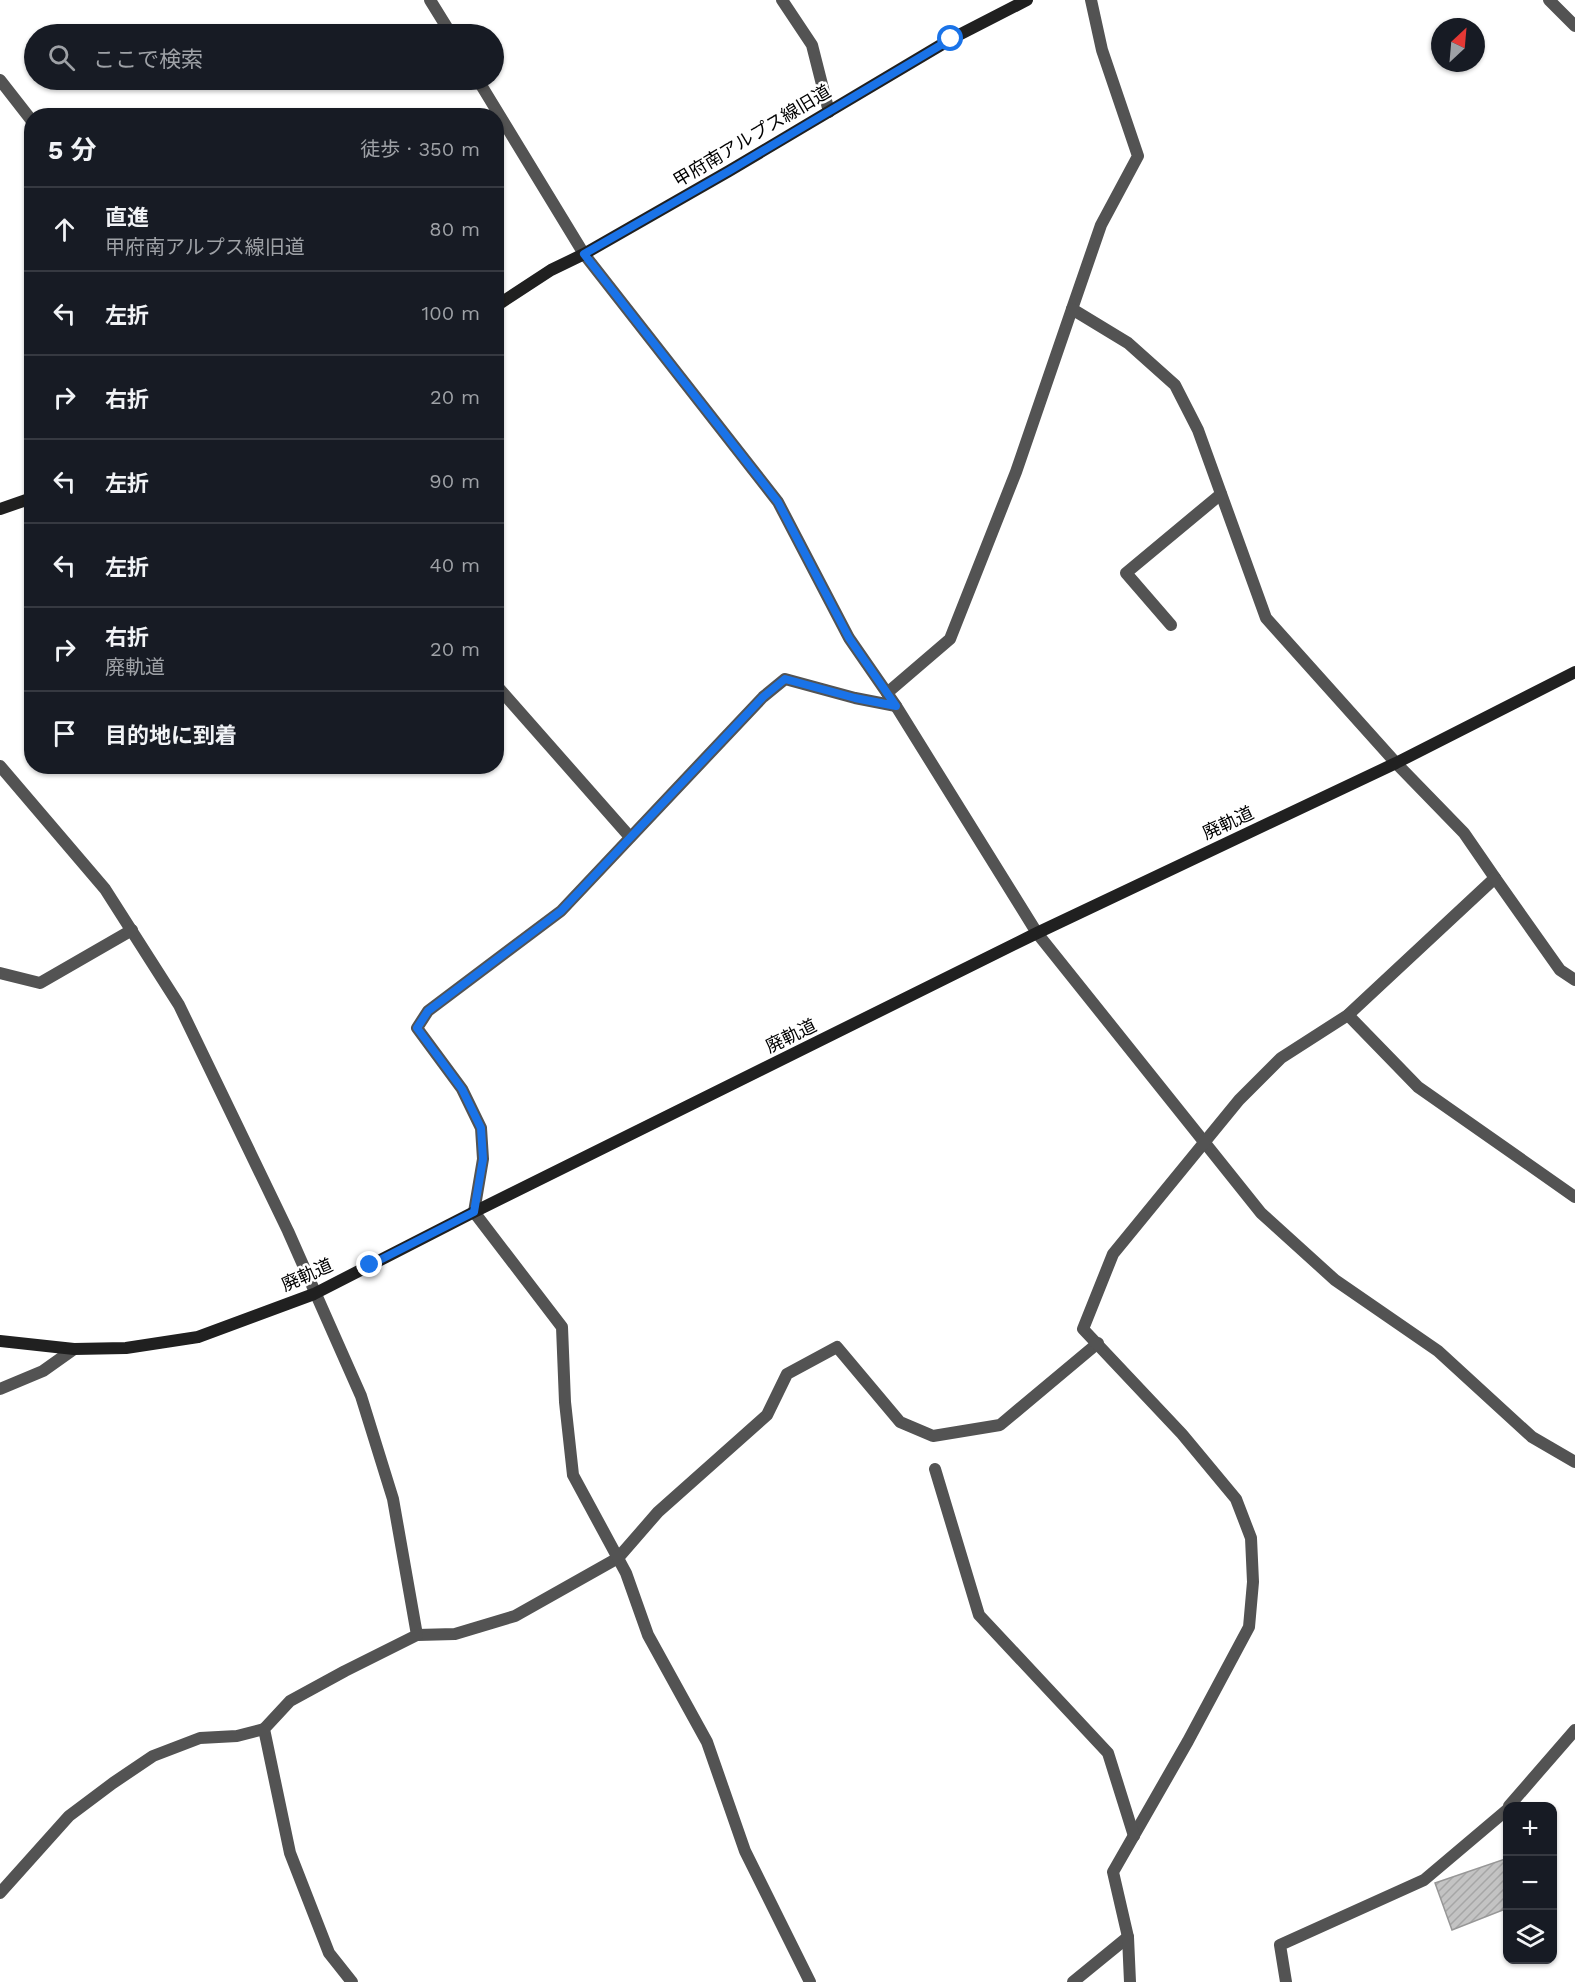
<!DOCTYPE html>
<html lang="ja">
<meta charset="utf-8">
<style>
:root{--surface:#171b24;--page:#20242c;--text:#f1f3f6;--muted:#9ea1a6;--line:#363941}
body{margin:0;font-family:"Work Sans","Noto Sans JP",sans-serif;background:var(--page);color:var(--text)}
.controls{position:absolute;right:18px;bottom:18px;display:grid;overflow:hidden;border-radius:12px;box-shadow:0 2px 4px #0004}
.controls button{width:54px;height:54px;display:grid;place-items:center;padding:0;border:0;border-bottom:2px solid var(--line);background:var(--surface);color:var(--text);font:30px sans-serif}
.compass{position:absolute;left:1431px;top:18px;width:54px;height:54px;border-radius:50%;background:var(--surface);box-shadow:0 2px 4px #0004;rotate:26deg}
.stop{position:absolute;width:18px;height:18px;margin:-14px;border:4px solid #1a73e8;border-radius:50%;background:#fff}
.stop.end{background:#1a73e8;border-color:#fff;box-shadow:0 2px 6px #0008}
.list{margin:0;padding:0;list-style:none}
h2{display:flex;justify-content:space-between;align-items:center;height:78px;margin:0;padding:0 24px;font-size:26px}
h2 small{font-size:20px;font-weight:400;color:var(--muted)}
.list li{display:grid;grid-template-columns:39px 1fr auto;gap:18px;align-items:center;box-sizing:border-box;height:84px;padding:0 24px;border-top:2px solid var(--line)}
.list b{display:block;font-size:22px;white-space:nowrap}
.list p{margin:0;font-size:20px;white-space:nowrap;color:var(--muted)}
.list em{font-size:20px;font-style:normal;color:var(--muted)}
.icon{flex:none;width:33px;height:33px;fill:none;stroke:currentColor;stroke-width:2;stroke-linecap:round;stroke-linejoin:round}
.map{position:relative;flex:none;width:1575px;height:1982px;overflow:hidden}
.search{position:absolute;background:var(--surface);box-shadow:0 2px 4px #0004;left:24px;top:24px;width:480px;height:66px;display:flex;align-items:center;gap:15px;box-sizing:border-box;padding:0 21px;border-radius:33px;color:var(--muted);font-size:22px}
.panel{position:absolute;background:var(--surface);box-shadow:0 2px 4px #0004;left:24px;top:108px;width:480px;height:666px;border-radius:24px}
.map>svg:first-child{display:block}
.building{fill:url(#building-hatch);stroke:#979797;stroke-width:1.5}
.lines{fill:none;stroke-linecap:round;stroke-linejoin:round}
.lane{stroke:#535353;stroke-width:12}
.street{stroke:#535353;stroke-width:12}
.secondary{stroke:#202020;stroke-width:12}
.route{stroke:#1a73e8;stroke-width:8}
.labels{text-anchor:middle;stroke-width:5;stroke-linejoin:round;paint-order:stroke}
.street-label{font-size:18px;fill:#000;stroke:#fff}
</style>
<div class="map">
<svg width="1575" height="1982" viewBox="0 0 1575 1982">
<defs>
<pattern id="building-hatch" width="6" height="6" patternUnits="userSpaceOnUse" patternTransform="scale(1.5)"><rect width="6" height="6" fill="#c3c3c3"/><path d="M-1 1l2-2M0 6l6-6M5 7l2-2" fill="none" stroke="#a6a6a6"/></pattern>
</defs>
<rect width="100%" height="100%" fill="#fff"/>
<path class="building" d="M1508 1858V1908L1452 1930 1435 1883Z"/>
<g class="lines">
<g class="lane">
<path d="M782 0 812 45 829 112"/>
<path d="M1072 309 1101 225 1138 156 1102 50 1091 0"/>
<path d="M417 1635 455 1634 515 1616 618 1558 658 1512 767 1415 787 1374 837 1347 900 1422 933 1436 1000 1425 1098 1343"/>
<path d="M0 1893 69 1816 113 1783 153 1756 200 1738 237 1736 264 1729"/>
<path d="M1073 1982 1128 1937"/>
</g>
<g class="street">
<path d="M430 0 451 34"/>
<path d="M1549 0 1575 26"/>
<path d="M0 80 32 121"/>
<path d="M478 80 584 254 778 502 849 638 896 706 1037 933 1261 1213 1335 1280 1438 1351 1532 1437 1575 1462"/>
<path d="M1171 625 1126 573 1221 494"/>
<path d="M496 685 630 837"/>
<path d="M887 693 950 639 1016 472 1072 309 1128 343 1175 385 1198 430 1266 618 1396 763 1464 833 1495 878 1348 1015 1281 1058 1239 1100 1113 1254 1083 1329 1182 1434 1236 1499 1251 1538 1253 1582 1249 1627 1188 1741 1113 1872 1128 1937 1130 1982"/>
<path d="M0 766 105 889 179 1005 288 1231 361 1396 393 1499 417 1635 345 1671 290 1701 264 1729 290 1853 329 1953 352 1982"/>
<path d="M1495 878 1560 970 1575 980"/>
<path d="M0 973 40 983 132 930"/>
<path d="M1348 1015 1418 1087 1575 1197"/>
<path d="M0 1389 43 1371 74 1349"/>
<path d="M935 1469 979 1615 1108 1753 1134 1836"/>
<path d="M1509 1806 1575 1730"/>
<path d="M810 1982 745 1851 707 1742 648 1635 626 1573 573 1475 565 1402 562 1327 474 1212 483 1159 481 1128 462 1089 417 1028 428 1011 561 911 763 697 785 679 855 698 896 706"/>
<path d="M1286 1982 1280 1945 1424 1880 1508 1809"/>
</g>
<g class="secondary">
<path d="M496 306 551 270 584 254 729 171 951 39 1027 0"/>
<path d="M0 509 32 498"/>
<path d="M0 1341 74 1349 126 1348 198 1337 314 1294 474 1212 1037 933 1396 763 1575 672"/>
</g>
</g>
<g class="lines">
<path class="route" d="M370 1265 474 1212 483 1159 481 1128 462 1089 417 1028 428 1011 561 911 763 697 785 679 855 698 896 706 849 638 778 502 584 254 729 171 951 39"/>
</g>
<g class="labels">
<g class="street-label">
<text transform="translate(752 136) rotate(-31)" y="6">甲府南アルプス線旧道</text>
<text transform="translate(1228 823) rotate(-25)" y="6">廃軌道</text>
<text transform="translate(791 1036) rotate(-26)" y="6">廃軌道</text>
<text transform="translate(307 1275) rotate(-24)" y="6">廃軌道</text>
</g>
</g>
</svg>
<div class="controls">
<button>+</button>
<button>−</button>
<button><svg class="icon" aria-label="layers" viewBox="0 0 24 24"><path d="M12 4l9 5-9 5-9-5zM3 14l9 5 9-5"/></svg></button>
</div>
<svg class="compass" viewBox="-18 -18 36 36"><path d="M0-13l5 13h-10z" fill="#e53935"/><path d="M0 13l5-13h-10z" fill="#9ea1a6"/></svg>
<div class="stop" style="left:951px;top:39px"></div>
<div class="stop end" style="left:370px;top:1265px"></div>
<div class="search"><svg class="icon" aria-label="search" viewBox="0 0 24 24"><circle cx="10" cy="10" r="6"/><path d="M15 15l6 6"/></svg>ここで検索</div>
<section class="panel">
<h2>5 分<small>徒歩 · 350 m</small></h2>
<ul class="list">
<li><svg class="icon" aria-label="ahead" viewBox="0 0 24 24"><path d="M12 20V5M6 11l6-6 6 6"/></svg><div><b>直進</b><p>甲府南アルプス線旧道</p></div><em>80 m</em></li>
<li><svg class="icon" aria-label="left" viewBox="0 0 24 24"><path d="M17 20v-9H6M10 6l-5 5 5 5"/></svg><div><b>左折</b></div><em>100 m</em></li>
<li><svg class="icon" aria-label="right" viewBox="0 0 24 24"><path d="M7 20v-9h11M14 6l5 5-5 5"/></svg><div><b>右折</b></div><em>20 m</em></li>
<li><svg class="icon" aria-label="left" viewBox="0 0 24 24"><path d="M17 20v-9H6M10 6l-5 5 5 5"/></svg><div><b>左折</b></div><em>90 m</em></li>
<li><svg class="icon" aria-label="left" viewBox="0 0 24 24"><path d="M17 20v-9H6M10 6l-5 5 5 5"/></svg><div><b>左折</b></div><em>40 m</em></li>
<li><svg class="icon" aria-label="right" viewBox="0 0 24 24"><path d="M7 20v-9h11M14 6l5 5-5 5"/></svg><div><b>右折</b><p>廃軌道</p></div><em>20 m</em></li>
<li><svg class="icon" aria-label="arrive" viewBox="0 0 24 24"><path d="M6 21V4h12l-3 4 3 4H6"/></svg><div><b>目的地に到着</b></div></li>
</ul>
</section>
</div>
